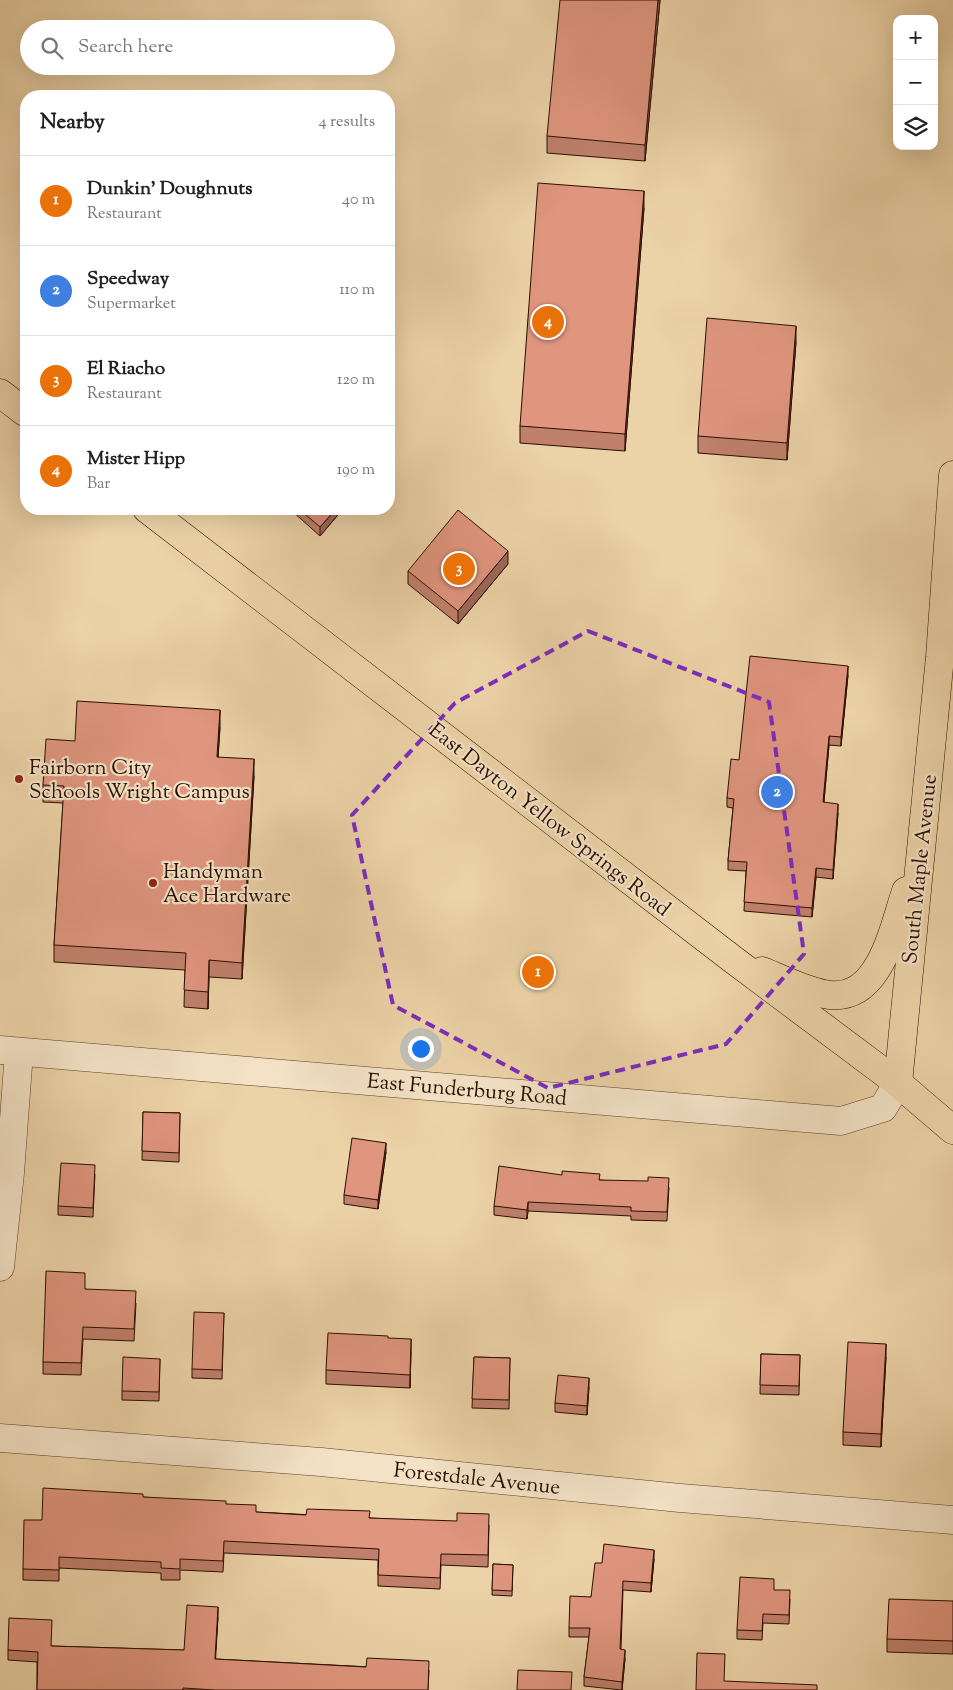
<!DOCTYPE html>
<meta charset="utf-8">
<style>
:root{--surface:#fff;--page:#f6f6f6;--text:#202124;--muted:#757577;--line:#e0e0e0;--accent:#0b8043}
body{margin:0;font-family:"Sorts Mill Goudy",serif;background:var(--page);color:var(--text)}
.controls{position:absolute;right:15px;top:15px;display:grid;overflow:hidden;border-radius:10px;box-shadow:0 5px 20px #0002}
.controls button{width:45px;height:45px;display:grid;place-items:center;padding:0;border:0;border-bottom:1px solid var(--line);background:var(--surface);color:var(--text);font:25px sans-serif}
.you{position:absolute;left:420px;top:1048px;width:18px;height:18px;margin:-12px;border:4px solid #fff;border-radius:50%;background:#1a73e8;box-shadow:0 0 0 8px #1a73e833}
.badge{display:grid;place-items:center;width:32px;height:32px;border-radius:50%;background:var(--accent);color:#fff;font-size:16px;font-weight:700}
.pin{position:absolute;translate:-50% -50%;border:2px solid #fff;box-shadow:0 1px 5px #0006}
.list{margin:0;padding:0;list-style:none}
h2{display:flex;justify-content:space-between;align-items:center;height:65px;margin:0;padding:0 20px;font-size:21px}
h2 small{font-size:16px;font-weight:400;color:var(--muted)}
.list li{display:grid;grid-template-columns:32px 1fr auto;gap:15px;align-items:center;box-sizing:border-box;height:90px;padding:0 20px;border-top:1px solid var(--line)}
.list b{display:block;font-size:19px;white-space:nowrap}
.list p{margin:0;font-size:16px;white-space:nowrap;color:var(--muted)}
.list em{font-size:16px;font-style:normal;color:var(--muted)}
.icon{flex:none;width:28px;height:28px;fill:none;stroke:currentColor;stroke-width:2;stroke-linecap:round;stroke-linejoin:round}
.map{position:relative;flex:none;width:953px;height:1690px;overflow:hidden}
.search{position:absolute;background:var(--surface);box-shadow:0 5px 20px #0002;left:20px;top:20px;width:375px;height:55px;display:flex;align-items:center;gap:12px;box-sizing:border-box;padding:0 18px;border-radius:28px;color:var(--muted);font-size:19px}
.panel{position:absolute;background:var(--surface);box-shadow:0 5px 20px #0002;left:20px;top:90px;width:375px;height:425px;border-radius:20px}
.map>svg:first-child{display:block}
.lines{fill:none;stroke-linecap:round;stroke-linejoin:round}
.minor-casing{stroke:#5a3e2a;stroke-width:29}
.major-casing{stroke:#2a0d00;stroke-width:29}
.minor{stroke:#f3e2c6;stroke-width:28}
.major{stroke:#ecd2a7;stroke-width:28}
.wall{fill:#c0806c;stroke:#2a0d00}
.shaded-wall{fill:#9c6858;stroke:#2a0d00}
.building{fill:#df957e;stroke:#2a0d00}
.marked{fill:none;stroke:#7b2cbf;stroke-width:4;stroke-dasharray:10 6;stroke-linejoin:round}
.poi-dot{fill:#8f2418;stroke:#f3e2c6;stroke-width:2}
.labels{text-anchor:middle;stroke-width:4.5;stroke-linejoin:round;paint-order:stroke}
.poi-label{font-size:21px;fill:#2a0d00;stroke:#f3e2c6;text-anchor:start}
.street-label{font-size:21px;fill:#2a0d00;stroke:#f3e2c6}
</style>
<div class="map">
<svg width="953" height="1690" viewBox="0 0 953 1690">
<rect width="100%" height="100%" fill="#ecd2a7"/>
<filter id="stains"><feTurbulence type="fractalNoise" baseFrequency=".004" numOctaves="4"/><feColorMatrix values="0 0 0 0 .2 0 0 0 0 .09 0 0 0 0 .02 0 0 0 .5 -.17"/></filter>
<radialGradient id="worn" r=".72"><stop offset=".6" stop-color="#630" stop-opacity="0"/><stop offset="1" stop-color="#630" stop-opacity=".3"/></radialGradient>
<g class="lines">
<defs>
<g id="minor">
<path d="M0 1050 841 1121 883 1108 898 1083"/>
<path d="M0 1267 10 1173 19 1052"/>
<path d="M0 1438 321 1462 680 1498 953 1520"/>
</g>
<g id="major">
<path d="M0 393 26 413"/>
<path d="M147 509 735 961 898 1083 953 1130"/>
<path d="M762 971C782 979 803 990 824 994 880 1006 893 928 906 891"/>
<path d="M898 1083 940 657 953 475"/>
</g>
</defs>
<use href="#minor" class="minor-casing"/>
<use href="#major" class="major-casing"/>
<use href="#minor" class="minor"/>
<use href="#major" class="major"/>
</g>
<g class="wall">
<path d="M660 0 645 161 547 153V136Z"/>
<path d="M644 208 625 451 520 443V426Z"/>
<path d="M796 342 787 460 698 453V436Z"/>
<path d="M292 509H343L320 536 292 511Z"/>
<path d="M508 564 458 624 408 584V571Z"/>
<path d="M848 675 841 746 829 745 824 802 838 813 833 879 816 877 812 917 744 911 746 871 728 870V861L733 808 727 807V798L739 760Z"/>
<path d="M220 727 218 757 254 776 242 979 209 977 208 1009 184 1007 185 970 54 962V945L63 803 43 802V785L75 741Z"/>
<path d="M143 1112 180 1113 179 1162 142 1160Z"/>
<path d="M386 1152 378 1209 344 1204V1195Z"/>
<path d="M95 1174 93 1217 58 1215V1206Z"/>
<path d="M600 1180 669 1187 667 1221 631 1220V1216L528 1211 527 1219 494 1215V1206Z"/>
<path d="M85 1289 136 1303 134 1341 83 1339 81 1375 43 1374V1362Z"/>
<path d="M224 1313 222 1379 192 1378V1369Z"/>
<path d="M388 1338 411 1352 410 1388 326 1384V1370Z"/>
<path d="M761 1354 800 1355 799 1395 760 1394Z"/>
<path d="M474 1357 510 1358 509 1409 472 1408Z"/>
<path d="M886 1357 881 1447 843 1445V1432Z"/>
<path d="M160 1359 159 1401 122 1400V1391Z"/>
<path d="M589 1387 587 1415 555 1412V1403Z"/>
<path d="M143 1497 226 1504 256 1512 370 1518 489 1525 488 1567 441 1565 440 1589 378 1586V1560L224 1553 223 1572 180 1570V1580H161V1573L59 1568V1581L23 1580V1569L42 1520Z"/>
<path d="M654 1559 651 1592 623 1590 621 1649 625 1659 622 1690 584 1686V1677L589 1637H569V1628L591 1597 602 1563Z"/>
<path d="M493 1564 513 1565 512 1596 492 1595Z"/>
<path d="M774 1590 790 1599 789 1624 763 1623 762 1640 737 1639V1630Z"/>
<path d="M953 1601V1654L887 1652V1639Z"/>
<path d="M218 1617 215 1659 429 1670 428 1690H37V1662L8 1660V1650L51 1646 184 1650Z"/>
</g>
<g class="shaded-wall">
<path d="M658 0H660L645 161V145Z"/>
<path d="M644 191V208L625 451V434Z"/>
<path d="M796 326V342L787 460V443Z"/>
<path d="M336 509H343L320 536V527Z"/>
<path d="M508 551V564L458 624V611Z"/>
<path d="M848 666V675L841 746V737Z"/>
<path d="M220 710V727L217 774V757Z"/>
<path d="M829 736V745L823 811V802Z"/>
<path d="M254 759V776L242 979V963Z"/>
<path d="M838 804V813L833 879V870Z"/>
<path d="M816 868V877L812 917V908Z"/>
<path d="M209 960V977L208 1009V992Z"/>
<path d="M386 1143V1152L378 1209V1200Z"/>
<path d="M528 1202V1211L527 1219V1210Z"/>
<path d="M411 1339V1352L410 1388V1375Z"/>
<path d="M886 1344V1357L881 1447V1434Z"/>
<path d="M589 1378V1387L587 1415V1406Z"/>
<path d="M654 1550V1559L651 1592V1583Z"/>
<path d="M218 1607V1617L215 1669V1659Z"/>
<path d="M625 1650V1659L622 1690V1682Z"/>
</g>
<g class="building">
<path d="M560 0H658L645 145 547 136Z"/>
<path d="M538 183 644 191 625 434 520 426Z"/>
<path d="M707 318 796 326 787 443 698 436Z"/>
<path d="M299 509H336L320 527Z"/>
<path d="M458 510 508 551 458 611 408 571Z"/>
<path d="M750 656 848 666 841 737 829 736 823 802 838 804 833 870 816 868 812 908 744 902 747 862 728 861 734 799 727 798 731 759 739 760Z"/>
<path d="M77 701 220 710 217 757 254 759 242 963 209 960 208 992 184 990 186 953 54 945 64 786 43 785 46 739 75 741Z"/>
<path d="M143 1112 180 1113 179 1153 142 1151Z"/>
<path d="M352 1138 386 1143 378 1200 344 1195Z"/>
<path d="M61 1163 95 1165 93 1208 58 1206Z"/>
<path d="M499 1166 562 1175V1171L600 1174 599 1180 648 1181V1177L669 1178 667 1212 631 1211V1207L528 1202 527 1210 494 1206Z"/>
<path d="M46 1271 85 1273V1289L136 1291 134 1329 83 1327 81 1363 43 1362Z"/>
<path d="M194 1312 224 1313 222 1370 192 1369Z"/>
<path d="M328 1333 388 1336V1338L411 1339 410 1375 326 1370Z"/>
<path d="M848 1342 886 1344 881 1434 843 1432Z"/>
<path d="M761 1354 800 1355 799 1386 760 1385Z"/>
<path d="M123 1357 160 1359 159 1392 122 1391Z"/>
<path d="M474 1357 510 1358 509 1400 472 1399Z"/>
<path d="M558 1375 589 1378 587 1406 555 1403Z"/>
<path d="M43 1488 143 1494V1497L226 1501V1504L256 1505V1512L306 1515 307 1509 370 1511 369 1518 457 1521V1513L489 1514 488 1555 441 1554 440 1578 378 1575 379 1549 224 1541 223 1561 180 1559V1569L161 1568V1562L59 1557V1570L23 1569 24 1520H42Z"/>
<path d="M604 1544 654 1550 651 1583 623 1581 620 1649 625 1650 622 1682 584 1677 590 1628H569L570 1596 591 1597 595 1563H602Z"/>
<path d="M493 1564 513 1565 512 1591 492 1590Z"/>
<path d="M740 1577 774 1579V1590H790L789 1615 763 1614 762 1631 737 1630Z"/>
<path d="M889 1599 953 1601V1641L887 1639Z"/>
<path d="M187 1605 218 1607 215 1659 366 1667 367 1658 429 1661 428 1690H215L183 1688V1690H37L38 1652 8 1650 9 1618 52 1620 51 1646 184 1650Z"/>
<path d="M697 1653 725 1654 724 1681 817 1685V1690H696Z"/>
<path d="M518 1670 572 1672 571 1690H517Z"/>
</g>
<path class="marked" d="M588 631 769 702 804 954 726 1044 548 1088 393 1005 352 815 455 703Z"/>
<g class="poi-dot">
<circle cx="19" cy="779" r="5"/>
<circle cx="153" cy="883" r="5"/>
</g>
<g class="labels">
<g class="poi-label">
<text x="29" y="774">Fairborn City<tspan x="29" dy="24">Schools Wright Campus</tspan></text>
<text x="163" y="878">Handyman<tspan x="163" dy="24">Ace Hardware</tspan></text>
</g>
<g class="street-label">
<text transform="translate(550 819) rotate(38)" y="7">East Dayton Yellow Springs Road</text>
<text transform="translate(919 869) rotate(-84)" y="7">South Maple Avenue</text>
<text transform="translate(467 1089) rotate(5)" y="7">East Funderburg Road</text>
<text transform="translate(477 1478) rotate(6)" y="7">Forestdale Avenue</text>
</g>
</g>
<rect width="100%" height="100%" filter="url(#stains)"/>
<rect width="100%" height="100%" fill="url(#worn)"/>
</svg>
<div class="controls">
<button>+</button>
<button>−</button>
<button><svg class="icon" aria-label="layers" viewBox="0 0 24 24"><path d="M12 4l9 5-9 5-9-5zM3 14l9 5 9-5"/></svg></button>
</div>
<div class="you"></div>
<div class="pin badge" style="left:538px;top:972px;background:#e8710a">1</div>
<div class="pin badge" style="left:777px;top:792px;background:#3f7fe0">2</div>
<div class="pin badge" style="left:459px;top:569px;background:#e8710a">3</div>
<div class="pin badge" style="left:548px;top:322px;background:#e8710a">4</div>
<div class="search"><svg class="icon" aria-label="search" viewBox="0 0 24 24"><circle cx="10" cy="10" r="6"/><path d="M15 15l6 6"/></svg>Search here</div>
<section class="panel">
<h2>Nearby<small>4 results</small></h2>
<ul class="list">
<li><span class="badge" style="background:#e8710a">1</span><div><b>Dunkin’ Doughnuts</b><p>Restaurant</p></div><em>40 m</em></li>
<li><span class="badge" style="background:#3f7fe0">2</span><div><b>Speedway</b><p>Supermarket</p></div><em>110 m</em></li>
<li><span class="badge" style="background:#e8710a">3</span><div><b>El Riacho</b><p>Restaurant</p></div><em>120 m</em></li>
<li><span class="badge" style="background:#e8710a">4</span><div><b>Mister Hipp</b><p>Bar</p></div><em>190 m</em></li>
</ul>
</section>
</div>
